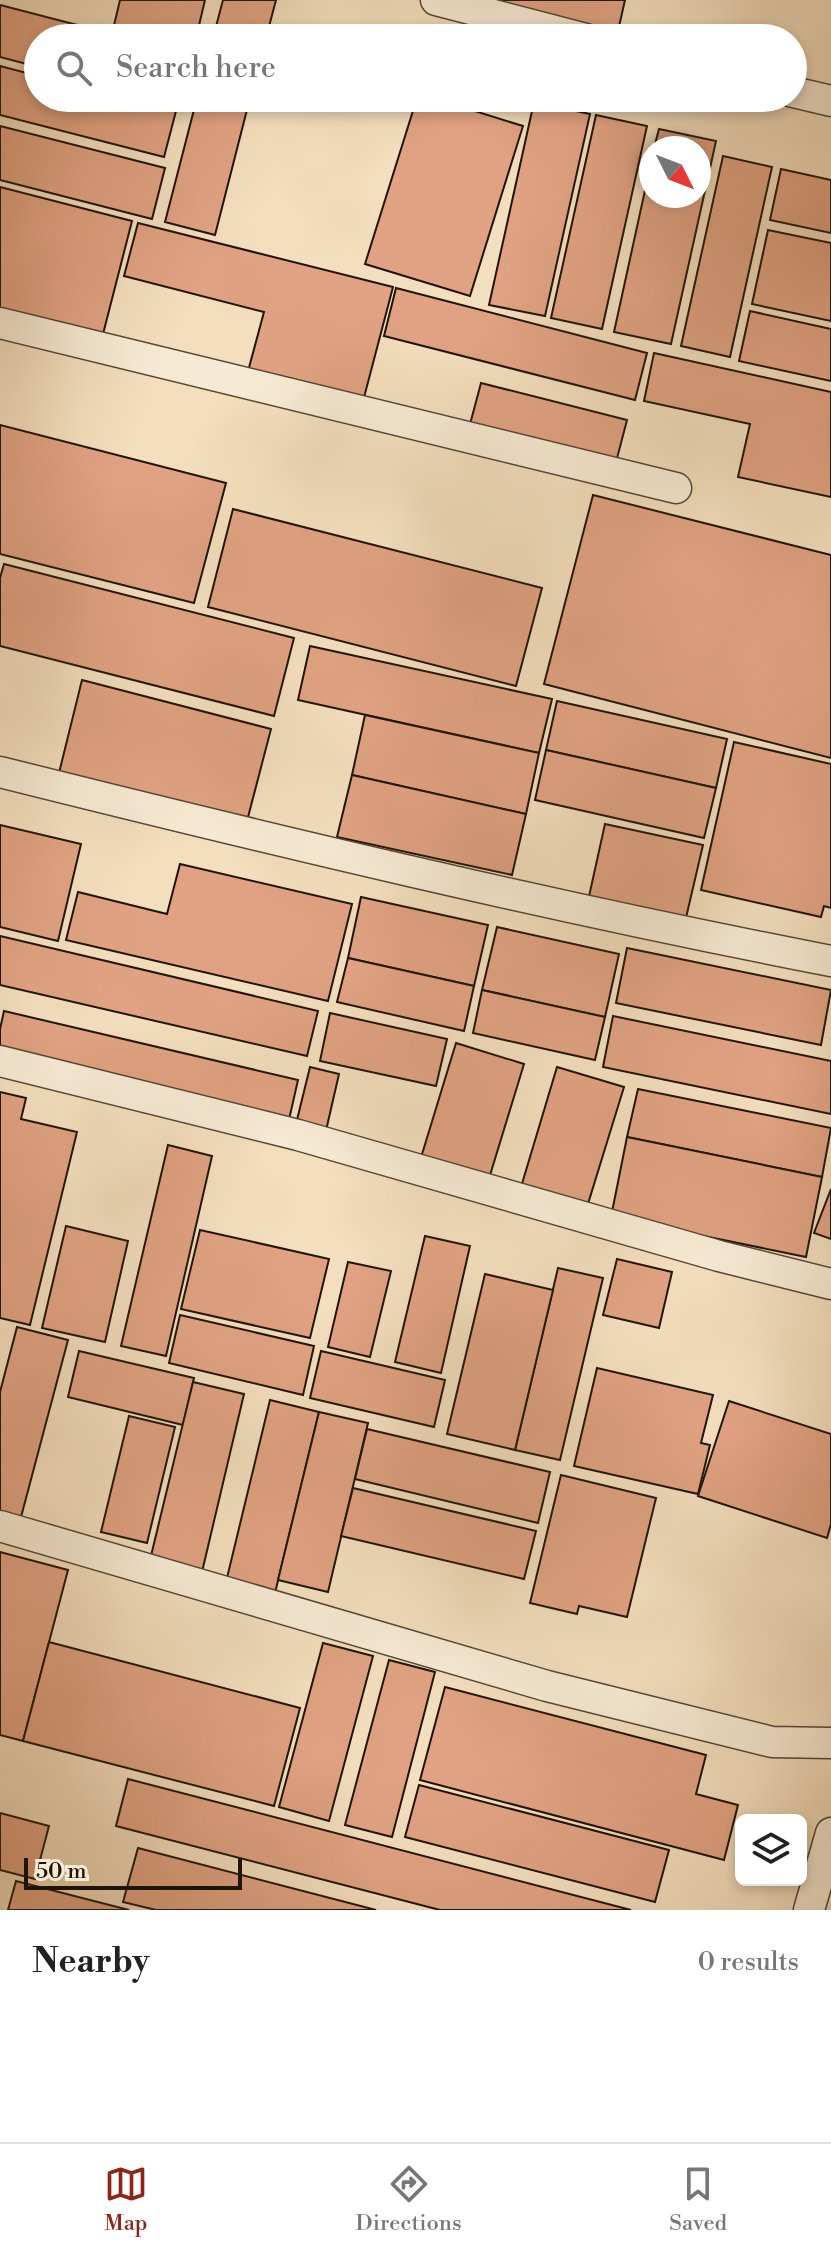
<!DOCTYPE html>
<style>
:root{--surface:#fff;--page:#f6f6f6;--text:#222;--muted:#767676;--line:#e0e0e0;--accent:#8f2418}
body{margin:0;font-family:"Libre Bodoni",serif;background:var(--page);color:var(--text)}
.controls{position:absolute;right:24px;bottom:24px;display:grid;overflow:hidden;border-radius:12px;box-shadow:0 4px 12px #0003}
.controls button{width:72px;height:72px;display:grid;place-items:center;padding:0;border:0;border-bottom:2px solid var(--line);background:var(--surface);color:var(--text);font:40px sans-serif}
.compass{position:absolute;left:639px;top:136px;width:72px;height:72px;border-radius:50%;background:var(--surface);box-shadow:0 4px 12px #0003;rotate:132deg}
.scale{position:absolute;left:24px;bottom:20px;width:218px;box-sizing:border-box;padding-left:8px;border:4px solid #201409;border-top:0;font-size:22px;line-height:28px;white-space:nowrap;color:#201409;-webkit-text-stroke:6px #f7ead4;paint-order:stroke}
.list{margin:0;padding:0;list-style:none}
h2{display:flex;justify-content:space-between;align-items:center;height:104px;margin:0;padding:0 32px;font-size:34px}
h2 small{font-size:26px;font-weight:400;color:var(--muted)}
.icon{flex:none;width:44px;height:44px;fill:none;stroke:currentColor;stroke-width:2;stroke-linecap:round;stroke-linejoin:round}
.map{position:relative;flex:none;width:831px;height:1910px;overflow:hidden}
.search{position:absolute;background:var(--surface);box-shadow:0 4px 12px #0003;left:24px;right:24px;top:24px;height:88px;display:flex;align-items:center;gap:20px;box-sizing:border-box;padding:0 28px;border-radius:44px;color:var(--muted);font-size:30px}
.sheet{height:232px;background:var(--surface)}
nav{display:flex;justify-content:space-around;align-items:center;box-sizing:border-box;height:112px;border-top:2px solid var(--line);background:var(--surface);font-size:22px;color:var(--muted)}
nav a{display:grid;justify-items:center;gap:4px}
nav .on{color:var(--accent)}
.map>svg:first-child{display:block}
.building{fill:#e0a282;stroke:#201409;stroke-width:2}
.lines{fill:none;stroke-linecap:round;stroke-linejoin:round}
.street-casing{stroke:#554636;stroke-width:33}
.street{stroke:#f7ead4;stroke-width:30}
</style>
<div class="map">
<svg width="831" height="1910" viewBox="0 0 831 1910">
<rect width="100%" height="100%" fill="#f3debd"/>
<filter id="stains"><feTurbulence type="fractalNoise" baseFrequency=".0025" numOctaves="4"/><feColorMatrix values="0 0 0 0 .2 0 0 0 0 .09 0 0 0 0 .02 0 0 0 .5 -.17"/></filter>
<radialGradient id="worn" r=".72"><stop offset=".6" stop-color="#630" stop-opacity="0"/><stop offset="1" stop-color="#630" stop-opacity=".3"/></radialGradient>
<g class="building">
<path d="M120 0H205L196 38H129L112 34Z"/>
<path d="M223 0H276L266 38H213Z"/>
<path d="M487 0H625L618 31Z"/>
<path d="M0 5 112 34 129 38H38V67L0 57Z"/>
<path d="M414 27 448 38H411Z"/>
<path d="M0 66 38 76V98H125L176 111 164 157 0 115Z"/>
<path d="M197 98H250L215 235 165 222Z"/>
<path d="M417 98H433L523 126 470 296 365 264Z"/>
<path d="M534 102 590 114 545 316 489 305Z"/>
<path d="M596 115 647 126 602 329 551 318Z"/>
<path d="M0 126 165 168 152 219 0 180Z"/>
<path d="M659 129 716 141 671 344 614 332 651 163V196H699V148H654Z"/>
<path d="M723 156 772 167 730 357 681 346Z"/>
<path d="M781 169 831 180V233L770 220Z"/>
<path d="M0 187 132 221 102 338 0 312Z"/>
<path d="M138 223 393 287 362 405 247 375 264 312 124 276Z"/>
<path d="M768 230 831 243V321L752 304Z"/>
<path d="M396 288 647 353 635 400 384 336Z"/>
<path d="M750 311 831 329V381L739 361Z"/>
<path d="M654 353 831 392V497L738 477 750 424 644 401Z"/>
<path d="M481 383 627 420 615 466 469 428Z"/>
<path d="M0 425 226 483 194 603 0 554Z"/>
<path d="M593 495 831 555V758L544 684Z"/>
<path d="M233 509 542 588 516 686 208 607Z"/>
<path d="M4 564 294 638 274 716 0 646V578Z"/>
<path d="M310 646 552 699 539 753 298 700Z"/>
<path d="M82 680 271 729 247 821 59 773Z"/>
<path d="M557 701 727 739 716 788 546 750Z"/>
<path d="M365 715 539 753 526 814 352 775Z"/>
<path d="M734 742 831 764V908L824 906 821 917 701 890Z"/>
<path d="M546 750 716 788 704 838 535 800Z"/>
<path d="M352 775 526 814 512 875 337 837Z"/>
<path d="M605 824 703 845 685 922 588 901Z"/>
<path d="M0 825 81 844 58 941 0 927Z"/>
<path d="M180 864 352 904 328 1001 66 940 78 892 167 914Z"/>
<path d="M361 897 488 925 474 986 348 958Z"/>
<path d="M497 927 619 954 605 1017 482 990Z"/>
<path d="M0 936 318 1011 307 1056 0 985Z"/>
<path d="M627 948 831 990 821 1045 616 1003Z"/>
<path d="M348 958 474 986 464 1031 337 1002Z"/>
<path d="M482 990 605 1017 595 1060 473 1033Z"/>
<path d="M4 1011 298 1080 288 1124 0 1056V1029Z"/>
<path d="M330 1013 447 1039 436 1086 320 1061Z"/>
<path d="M613 1016 831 1061V1114L603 1067Z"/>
<path d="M456 1043 524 1064 487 1185 419 1164Z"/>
<path d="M310 1067 339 1074 325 1135 295 1128Z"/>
<path d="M557 1067 624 1087 587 1207 521 1187Z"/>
<path d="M638 1089 831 1128 822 1177 627 1137Z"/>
<path d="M0 1092 26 1098 21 1119 77 1132 30 1325 0 1318Z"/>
<path d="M627 1137 822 1177 806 1257 611 1217Z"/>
<path d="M168 1145 212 1156 166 1356 121 1346Z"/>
<path d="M831 1189V1239L814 1233Z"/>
<path d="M66 1226 128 1241 105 1342 42 1328Z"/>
<path d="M200 1230 329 1259 310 1338 181 1309Z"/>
<path d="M425 1236 470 1246 441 1373 395 1362Z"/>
<path d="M617 1259 672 1272 659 1328 603 1315Z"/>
<path d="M348 1262 391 1271 370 1357 328 1347Z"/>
<path d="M558 1268 603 1278 560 1460 515 1450Z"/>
<path d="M485 1274 553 1290 515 1450 447 1434Z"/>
<path d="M180 1315 314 1346 303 1395 169 1363Z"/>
<path d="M17 1327 68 1340 21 1517 0 1512V1392Z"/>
<path d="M79 1351 194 1378 183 1425 68 1397Z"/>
<path d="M321 1351 445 1380 434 1427 310 1398Z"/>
<path d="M597 1368 713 1395 701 1443 710 1445 698 1494 574 1466Z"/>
<path d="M193 1382 244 1394 202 1572 150 1560Z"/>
<path d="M270 1400 319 1412 275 1593 226 1582Z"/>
<path d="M729 1401 831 1434V1524L827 1538 698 1496Z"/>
<path d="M319 1412 368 1423 328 1592 278 1580Z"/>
<path d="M129 1416 175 1427 147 1543 101 1532Z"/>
<path d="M367 1429 550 1472 538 1523 355 1479Z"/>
<path d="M561 1475 656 1498 627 1617 579 1606 577 1614 530 1603Z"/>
<path d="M353 1488 536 1531 524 1579 341 1536Z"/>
<path d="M0 1552 68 1570 23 1741 0 1735Z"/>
<path d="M49 1642 300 1708 274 1806 23 1741Z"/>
<path d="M323 1643 373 1656 329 1821 279 1807Z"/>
<path d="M389 1660 435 1672 392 1837 345 1825Z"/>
<path d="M445 1687 706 1755 696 1794 738 1805 724 1860 420 1780Z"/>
<path d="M128 1779 631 1910H440L116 1826Z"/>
<path d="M419 1785 669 1850 655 1902 405 1837Z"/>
<path d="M0 1813 49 1826 35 1879 0 1870Z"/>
<path d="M138 1848 376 1910H156L123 1902Z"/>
<path d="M16 1881 129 1910H8Z"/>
</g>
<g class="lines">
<defs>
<g id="street">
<path d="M436 0 582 38"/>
<path d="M793 92 831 101"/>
<path d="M0 323 676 488"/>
<path d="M0 772C276 841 552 907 831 961"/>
<path d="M0 1061 298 1135 719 1256 831 1284"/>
<path d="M0 1526 547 1686 772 1742 831 1743"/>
<path d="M809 1910 831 1833"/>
</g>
</defs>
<use href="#street" class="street-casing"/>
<use href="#street" class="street"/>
</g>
<rect width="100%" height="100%" filter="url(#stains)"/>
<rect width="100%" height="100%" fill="url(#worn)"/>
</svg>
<div class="controls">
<button><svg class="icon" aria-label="layers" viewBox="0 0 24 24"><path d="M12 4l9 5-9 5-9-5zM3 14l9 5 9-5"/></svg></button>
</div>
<svg class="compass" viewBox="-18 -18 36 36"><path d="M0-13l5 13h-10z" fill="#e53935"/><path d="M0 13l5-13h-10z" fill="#767676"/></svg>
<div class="scale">50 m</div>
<div class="search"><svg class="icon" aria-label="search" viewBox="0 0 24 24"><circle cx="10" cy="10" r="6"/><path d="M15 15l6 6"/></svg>Search here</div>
</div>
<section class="sheet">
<h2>Nearby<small>0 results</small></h2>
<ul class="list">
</ul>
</section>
<nav>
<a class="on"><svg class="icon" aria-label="map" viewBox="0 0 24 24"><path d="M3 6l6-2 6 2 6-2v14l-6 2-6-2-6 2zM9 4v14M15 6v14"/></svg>Map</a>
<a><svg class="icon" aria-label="directions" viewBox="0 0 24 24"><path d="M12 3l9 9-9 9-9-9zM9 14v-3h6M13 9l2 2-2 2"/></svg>Directions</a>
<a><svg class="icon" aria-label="saved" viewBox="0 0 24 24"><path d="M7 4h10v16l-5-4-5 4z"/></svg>Saved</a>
</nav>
